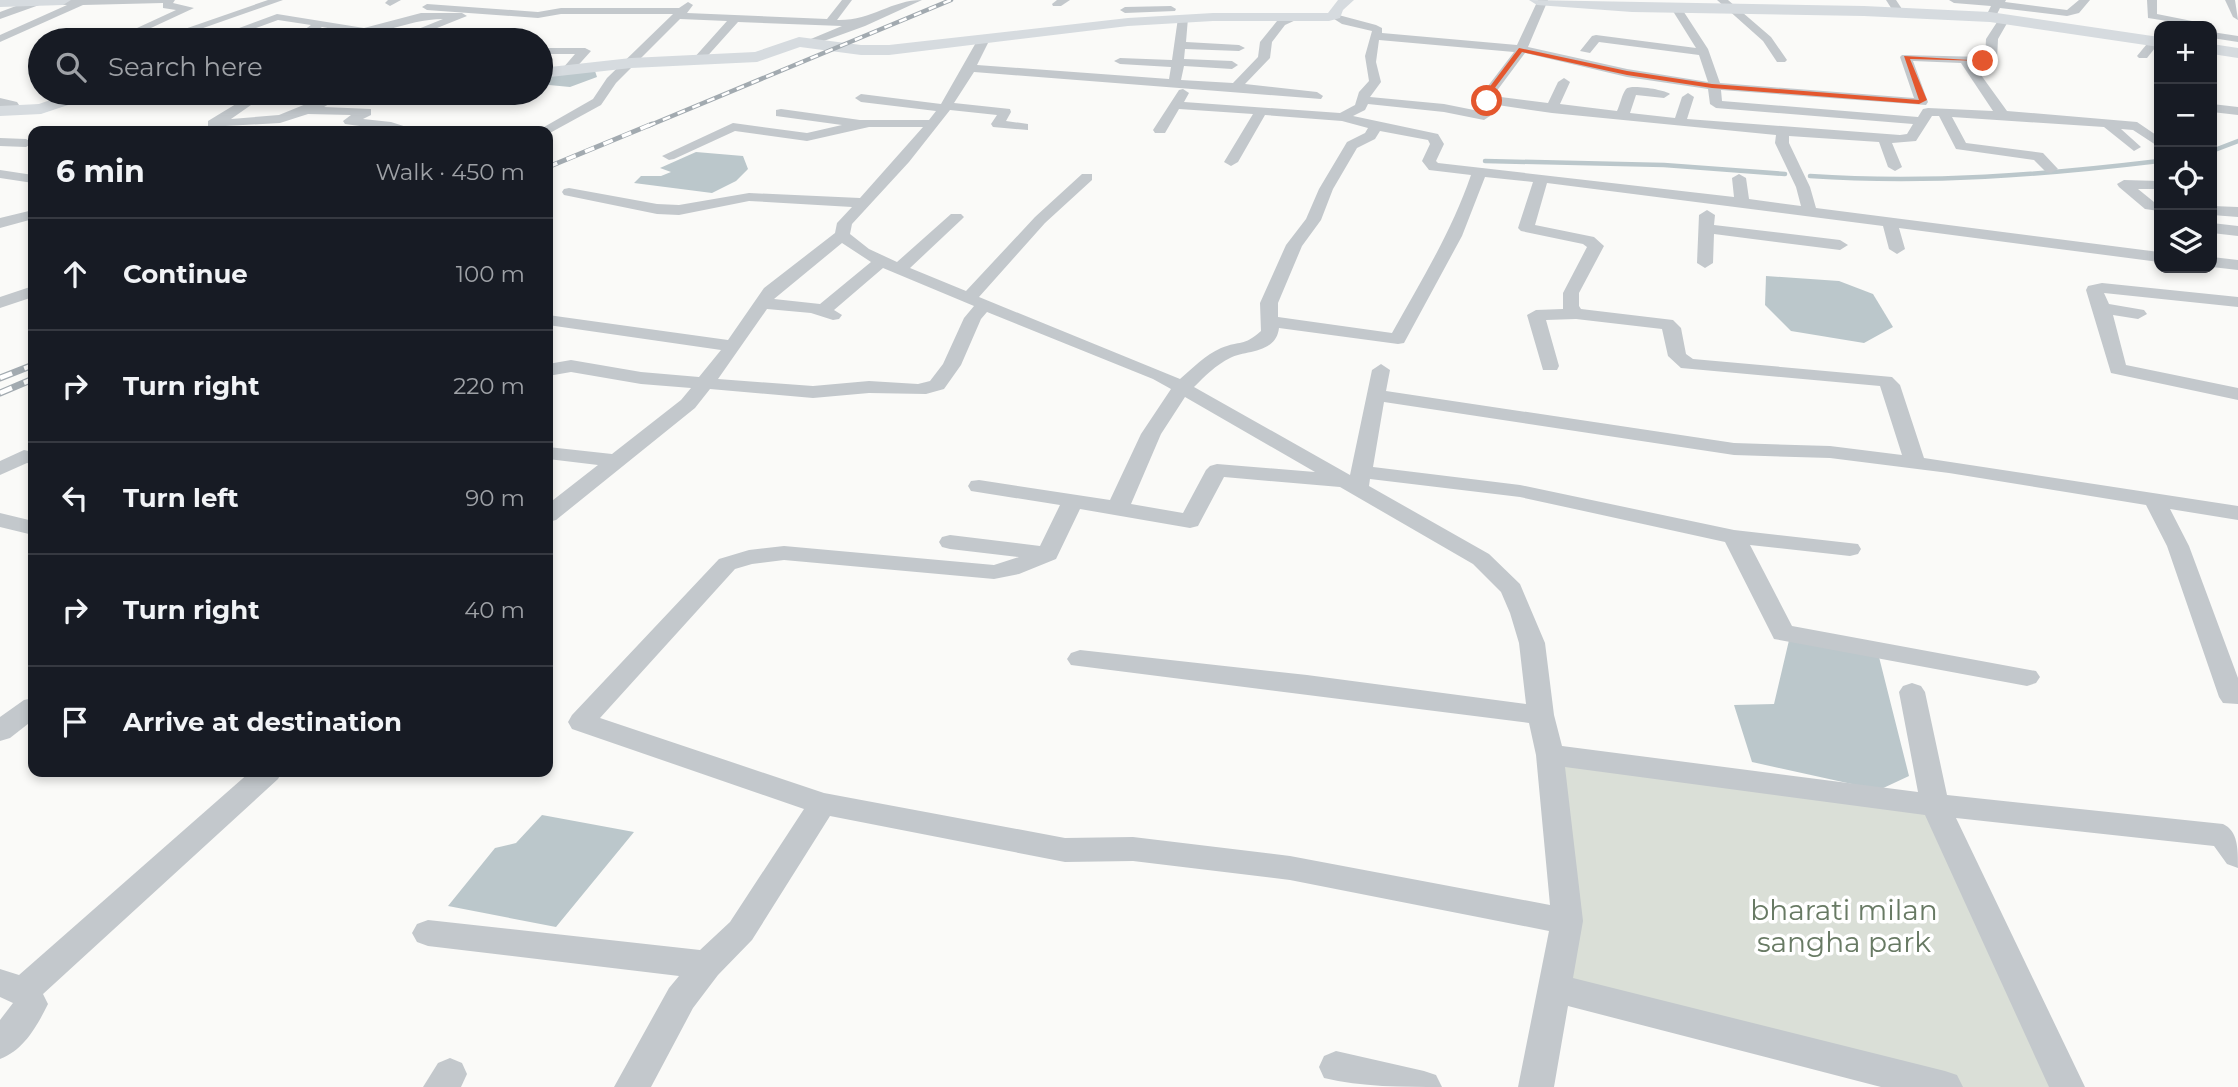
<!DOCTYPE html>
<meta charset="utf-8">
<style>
:root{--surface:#171b24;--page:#242831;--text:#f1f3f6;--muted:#9ea1a6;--line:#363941}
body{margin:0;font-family:Montserrat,sans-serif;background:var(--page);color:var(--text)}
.controls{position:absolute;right:21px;top:21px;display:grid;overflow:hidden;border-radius:14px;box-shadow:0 4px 10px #0003}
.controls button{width:63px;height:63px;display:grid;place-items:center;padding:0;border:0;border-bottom:2px solid var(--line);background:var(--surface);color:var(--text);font:35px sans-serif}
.stop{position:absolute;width:21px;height:21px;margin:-16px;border:5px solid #e4572e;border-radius:50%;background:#fff}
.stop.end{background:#e4572e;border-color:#fff;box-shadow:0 2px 7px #0008}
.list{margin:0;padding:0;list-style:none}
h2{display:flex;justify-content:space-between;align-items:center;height:91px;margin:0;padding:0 28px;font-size:30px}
h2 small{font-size:23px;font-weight:400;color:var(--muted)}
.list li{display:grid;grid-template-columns:46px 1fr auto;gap:21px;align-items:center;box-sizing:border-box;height:112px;padding:0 28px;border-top:2px solid var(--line)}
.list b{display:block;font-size:26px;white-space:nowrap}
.list em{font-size:23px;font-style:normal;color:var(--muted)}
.icon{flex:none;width:38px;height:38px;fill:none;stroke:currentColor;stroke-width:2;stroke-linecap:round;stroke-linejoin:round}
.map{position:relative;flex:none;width:2238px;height:1087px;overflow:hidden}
.search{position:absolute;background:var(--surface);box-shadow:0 4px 10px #0003;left:28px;top:28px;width:525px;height:77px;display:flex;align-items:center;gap:18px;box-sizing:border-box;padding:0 24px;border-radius:38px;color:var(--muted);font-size:26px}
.panel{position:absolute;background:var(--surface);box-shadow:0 4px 10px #0003;left:28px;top:126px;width:525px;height:651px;border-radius:14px}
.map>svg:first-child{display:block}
.green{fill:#dadfd7}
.water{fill:#bbc7cb}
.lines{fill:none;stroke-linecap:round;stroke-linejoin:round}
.stream{stroke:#bbc7cb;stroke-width:4.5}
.street{fill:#c3c8cc;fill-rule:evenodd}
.secondary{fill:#d6dbdf;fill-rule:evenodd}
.primary{fill:#d6dbdf;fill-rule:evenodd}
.rail-far2-casing{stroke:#a2aab0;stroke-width:4.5}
.rail-far1-casing{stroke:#a2aab0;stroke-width:5}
.rail-casing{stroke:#a2aab0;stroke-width:7}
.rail-far2{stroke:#fff;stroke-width:2.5;stroke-dasharray:8;stroke-linecap:butt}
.rail-far1{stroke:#fff;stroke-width:3.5;stroke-dasharray:10;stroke-linecap:butt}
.rail{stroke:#fff;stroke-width:4.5;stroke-dasharray:13;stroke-linecap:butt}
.route{fill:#e4572e}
.labels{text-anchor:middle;stroke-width:7;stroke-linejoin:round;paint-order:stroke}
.near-park-label{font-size:28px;fill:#687a64;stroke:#fff}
</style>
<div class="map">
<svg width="2238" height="1087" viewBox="0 0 2238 1087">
<rect width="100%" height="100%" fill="#fafaf8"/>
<path class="green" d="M1550 755 1935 805 2067 1087H1945L1554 988Z"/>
<g class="water">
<path d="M594 68 597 77 570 87 549 85 541 89V76Z"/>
<path d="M696 152 743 156 748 169 736 181 712 193 634 183 641 176H661L671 172 660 168Z"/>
<path d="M1766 276 1839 281 1873 294 1893 327 1864 343 1791 331 1765 305Z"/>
<path d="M1790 636 1878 653 1909 776 1879 790 1752 762 1734 705 1774 704Z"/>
<path d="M542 815 634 832 556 927 448 906 495 848 516 843Z"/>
</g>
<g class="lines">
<g class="stream">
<path d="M2212 151 2238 141"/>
<path d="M1485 161 1664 165 1785 174"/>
<path d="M1810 176C1927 184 2043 175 2159 161"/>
</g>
<g class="street">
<path d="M32 0H175L173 3 194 8 125 40H111L176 10 163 8V3L83 5 0 42V35L67 5 42 4 0 19V12Z"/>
<path d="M268 0H283L169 40H153Z"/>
<path d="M388 0H401L390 6 385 3Z"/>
<path d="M842 0H852L837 20C871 21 891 0 922 0L865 26 810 46 804 43 806 41 842 26 738 22 703 61 699 62 693 59 727 21 680 19 616 83 601 105 548 134V131H537L593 99 607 78 673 14H561L538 18 427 10 422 7 427 4 538 12 561 8H679L688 2 693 5 687 13 827 19Z"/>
<path d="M1057 0H1070L1061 6H1053L1052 4Z"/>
<path d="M1538 0H1548L1528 47 1627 69 1708 82 1699 55 1599 42 1590 53 1580 51 1592 36 1596 35 1696 48 1671 8 1676 5 1680 6 1708 49 1720 83 1914 98 1900 57 1902 55 1985 57 1986 39 2001 16 2005 15 2010 18 1998 39 1997 60 1988 64H1973L2007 111 2137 122 2159 137V147L2133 130 2121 129 2141 147 2134 151 2104 127 1952 117 1966 143 2043 153 2058 169 2051 173 2046 172 2034 160 1956 149 1939 116H1932L1916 141 1892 143 1902 167 1895 171 1888 167 1879 142 1789 136V143L1810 187 1816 208 2159 252V262L1899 228 1905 249 1897 254 1889 249 1883 226 1547 183 1535 225 1594 237 1604 246 1579 293V306L1581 309 1673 320 1681 328 1686 354 1693 359 1892 377 1900 385 1924 458 2238 506V520L2170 509 2189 546 2238 678V704L2223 703 2219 697 2167 546 2146 505 1949 473 1830 458 1734 455 1384 402 1373 467 1520 485 1734 530 1858 544 1861 549 1858 554 1850 556 1750 545 1792 626 2036 671 2040 677 2036 683 2027 686 1774 639 1725 542 1520 497 1370 479 1369 486 1489 554 1520 584 1545 643 1554 715 1562 746 1918 792 1899 692 1903 686 1912 683 1921 686 1925 692 1947 795 2223 824C2238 831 2238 848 2238 868L2227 864 2214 846 1956 818 2085 1087H2049L1925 815 1565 767 1583 921 1573 978 1945 1071 1957 1075 1963 1087H1881L1568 1006 1554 1087H1518L1549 931 1290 880 1133 861 1065 862 830 816 752 940 718 975 693 1008 651 1087H614L669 988 679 976 428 946 417 942 412 933 417 924 428 920 700 950 730 922 804 809 572 729 568 722 572 715 719 559 749 550 784 546 994 565 1019 557 950 549 942 547 939 542 942 537 950 535 1040 546 1060 505 971 491 968 486 971 481 979 480 1110 500 1141 434 1171 389 1153 379 987 312 981 319 961 365 944 389 926 394 869 393 813 398 710 389 695 408 556 520 548 522V504L598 465 548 459V447L612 454 681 400 691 388 641 384 571 372 548 376V364L571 360 641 372 699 377 721 350 548 325V315L728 340 764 288 835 233 837 223 852 207 749 201 679 215 657 214 564 195 562 192 564 189 569 188 657 204 679 205 749 193 860 198 923 127H869L807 141 735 131 674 159 669 160 662 156 733 123 807 133 842 125 776 116V110L781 109 860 120H929L936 111 861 102 855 98 861 94 941 104 978 39 984 36 990 39 977 65 1169 79 1171 67 1120 64 1114 61 1120 58 1172 60 1178 18 1183 15 1188 18 1186 42 1239 45 1245 48 1239 51 1185 49 1184 59 1232 61 1238 65 1232 69 1184 66 1181 80 1233 83 1258 57 1260 42 1277 21 1298 15V19L1285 25 1272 42 1270 58 1245 84 1317 92 1323 96 1321 99 974 72 954 103 1010 109 1011 112 1006 121 1028 124V130L993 127 991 124 997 115 950 110 909 162 852 224 850 234 869 249 897 262 951 214H961L964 217 961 220 910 268 966 291 1035 217 1082 174H1092V180L1045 223 979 297 1180 379C1193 368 1205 355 1221 348 1241 340 1243 347 1261 331L1260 303 1286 245 1306 219 1319 189 1347 142 1365 133 1368 128 1342 121 1265 115 1238 162 1231 166 1224 162 1253 114 1179 109 1165 133H1155L1153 130 1179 90 1183 89 1189 93 1184 102 1340 113 1355 105 1359 92 1369 81 1365 56 1372 31 1342 24 1331 17V13L1376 25 1382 28V33L1517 45ZM1379 40 1514 52 1478 99 1484 103 1552 113 1776 135 1775 143 1796 187 1801 206 1749 199 1746 178 1739 174 1732 178 1734 197 1438 163 1436 161 1444 144 1438 134 1353 116 1365 110 1368 104 1444 112 1484 120 1490 116 1489 113 1444 104 1370 97 1381 82 1376 62ZM1525 53 1627 77 1708 89 1710 104 1716 108 1913 124 1907 134 1900 135 1687 119 1694 97 1688 93 1682 97 1675 118 1630 113 1636 95 1664 98 1670 94C1665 90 1631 84 1626 89 1622 94 1620 105 1617 111L1560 104 1570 82 1564 78 1558 82 1548 103 1493 96ZM1913 61 1961 63 1993 111 1928 108 1923 109 1918 117 1722 101 1721 90 1926 105 1928 102ZM1380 131 1428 140 1430 144 1422 161 1429 170 1471 175C1452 231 1421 281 1392 333L1278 317V303L1302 246 1321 220 1333 189 1357 148 1375 139ZM1485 177 1533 182 1518 228 1521 231 1583 244 1587 247 1563 293V309L1536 310 1527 315 1543 370H1557L1559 366 1546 320 1576 319 1662 329 1668 356 1681 368 1880 386 1902 455 1830 446 1734 443 1386 391 1390 370 1381 364 1372 370 1350 475 1194 387C1205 376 1216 365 1230 358 1245 350 1276 354 1279 328L1398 344 1404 343 1462 236ZM842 243 871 262 820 304 774 299ZM883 268 974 306 964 318 943 364 930 381 918 384 869 381 813 386 718 379 767 309 811 313 833 320 839 319 842 315 834 310ZM1185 397 1315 472 1217 464 1210 466 1206 470 1183 513 1131 504 1161 434ZM1224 477 1340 487 1473 564 1501 592 1510 613 1519 643 1526 704 1307 675 1080 650 1071 653 1067 659 1071 665 1529 723 1536 755 1550 905 1290 856 1133 837 1065 838 824 793 600 718 735 569 752 564 784 560 994 579 1019 574 1056 559 1080 509 1190 528 1198 526Z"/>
<path d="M1717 0H1728L1771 37 1787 60 1785 62H1777L1763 41Z"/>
<path d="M1886 0H1896L1904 12 1903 14H1895Z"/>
<path d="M1949 0H2006L2005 2 2067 10 2079 0H2090L2079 13 2067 16 2000 8 1995 18 1991 19 1986 16 1991 6 1954 3Z"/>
<path d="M2147 0H2157V14L2192 21 2188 26H2178L2180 23 2148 18Z"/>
<path d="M2225 0H2235L2238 20 2233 17Z"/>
<path d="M1171 6 1176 9 1175 11 1125 13 1120 10 1125 7Z"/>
<path d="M421 13H462L467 16 407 40H391L443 19C404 19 368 42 332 40L350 32 322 27 302 40H290L311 25 278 20 223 40H207L277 14 364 28Z"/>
<path d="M2212 32 2238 36V42L2212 38Z"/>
<path d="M2151 39H2159V43L2147 58H2139L2137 56Z"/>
<path d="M541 48H585L591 51 573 71 569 72 563 68 575 54H541Z"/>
<path d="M254 93H268L231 119 279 115 333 93H348L324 107 371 109V115L363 119 391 122 419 131H396L345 124 343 121 351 115 308 114 280 123 208 127V121Z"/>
<path d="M0 98 17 102 19 105 7 114H0Z"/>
<path d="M2212 104 2238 107V115L2212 112Z"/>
<path d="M0 138 26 139 33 143 26 147 0 146Z"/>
<path d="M0 170 33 175V183L0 178Z"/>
<path d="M2124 180 2159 181V189H2138L2154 202 2159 203V211L2145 209 2119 187 2117 184Z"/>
<path d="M2212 206 2238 207V217L2212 215Z"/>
<path d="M33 210V219L0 228V218Z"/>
<path d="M1707 210 1715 215 1714 225 1840 240 1848 245 1840 250 1714 234 1713 263 1705 268 1697 263 1699 215Z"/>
<path d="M2212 223 2238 226V236L2212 233Z"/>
<path d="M2212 257 2238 260V270L2212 267Z"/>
<path d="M2102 283 2238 297V307L2104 293 2109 304 2144 310 2147 314 2138 319 2113 315 2126 365 2238 388V400L2111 373 2086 290 2088 286Z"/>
<path d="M33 286V297L0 308V297Z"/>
<path d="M24 450 33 452V464L27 463 0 475V461Z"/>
<path d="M0 513 33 521V535L0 527Z"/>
<path d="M33 698V720L10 738 0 741V717L24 700Z"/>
<path d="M250 772H282L278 779 43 994 48 1004C37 1026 24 1050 0 1059V1020L13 1003 0 997V969L19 975Z"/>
<path d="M1336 1051 1424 1071 1436 1075 1442 1087C1403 1087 1361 1087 1324 1078L1319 1067 1324 1056Z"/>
<path d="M450 1058 462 1063 467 1074 461 1087H423L438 1063Z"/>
</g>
<g class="secondary">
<path d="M1338 0H1354L1343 10 1340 18 1329 21H1213L1128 26 889 55H861L800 47 757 62 631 68 541 78V68L631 58 755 52 799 37 861 45H889L1128 18 1213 13H1328Z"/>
<path d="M70 93H95L92 97 41 114 0 116V106L39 104Z"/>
</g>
<g class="primary">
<path d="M0 0H71L63 5 0 7Z"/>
<path d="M1529 0 1864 6 1990 12 2159 37V47L1990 22 1864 16 1632 12 1537 5Z"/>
<path d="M2212 44 2238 48V58L2212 54Z"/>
</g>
<defs>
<path id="rail-far2" d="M648 126 951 0"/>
<path id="rail-far1" d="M548 167 652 124"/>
<g id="rail">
<path d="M0 378 33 365"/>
<path d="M0 393 33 379"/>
</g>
</defs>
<use href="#rail-far2" class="rail-far2-casing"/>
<use href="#rail-far1" class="rail-far1-casing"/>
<use href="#rail" class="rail-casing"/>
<use href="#rail-far2" class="rail-far2"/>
<use href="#rail-far1" class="rail-far1"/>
<use href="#rail" class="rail"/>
</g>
<path class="route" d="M1519 48 1627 71 1712 84 1919 100 1904 56 1986 61 1910 59 1927 100 1919 104 1712 88 1627 75 1522 52 1488 97 1489 102H1485L1482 97Z"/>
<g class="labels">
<g class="near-park-label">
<text x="1844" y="920">bharati milan<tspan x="1844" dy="32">sangha park</tspan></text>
</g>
</g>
</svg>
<div class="controls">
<button>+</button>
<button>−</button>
<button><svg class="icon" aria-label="locate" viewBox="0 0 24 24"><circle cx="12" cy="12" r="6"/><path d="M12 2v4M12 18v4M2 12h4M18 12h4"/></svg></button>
<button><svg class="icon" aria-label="layers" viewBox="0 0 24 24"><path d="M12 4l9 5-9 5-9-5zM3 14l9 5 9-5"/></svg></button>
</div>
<div class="stop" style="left:1487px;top:101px"></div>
<div class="stop end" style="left:1983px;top:61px"></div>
<div class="search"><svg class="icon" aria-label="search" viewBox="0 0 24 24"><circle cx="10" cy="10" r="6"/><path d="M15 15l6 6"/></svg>Search here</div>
<section class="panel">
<h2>6 min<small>Walk · 450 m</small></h2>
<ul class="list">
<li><svg class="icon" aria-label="ahead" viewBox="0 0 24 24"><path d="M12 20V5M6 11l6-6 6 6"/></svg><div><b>Continue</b></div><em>100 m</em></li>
<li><svg class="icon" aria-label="right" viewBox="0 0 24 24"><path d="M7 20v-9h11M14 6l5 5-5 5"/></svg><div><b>Turn right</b></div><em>220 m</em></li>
<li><svg class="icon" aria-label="left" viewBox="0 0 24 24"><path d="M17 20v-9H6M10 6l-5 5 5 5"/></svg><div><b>Turn left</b></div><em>90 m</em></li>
<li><svg class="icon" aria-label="right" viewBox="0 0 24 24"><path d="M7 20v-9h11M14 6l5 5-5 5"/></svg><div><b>Turn right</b></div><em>40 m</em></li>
<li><svg class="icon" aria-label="arrive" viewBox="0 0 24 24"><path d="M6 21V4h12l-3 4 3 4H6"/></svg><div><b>Arrive at destination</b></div></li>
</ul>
</section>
</div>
